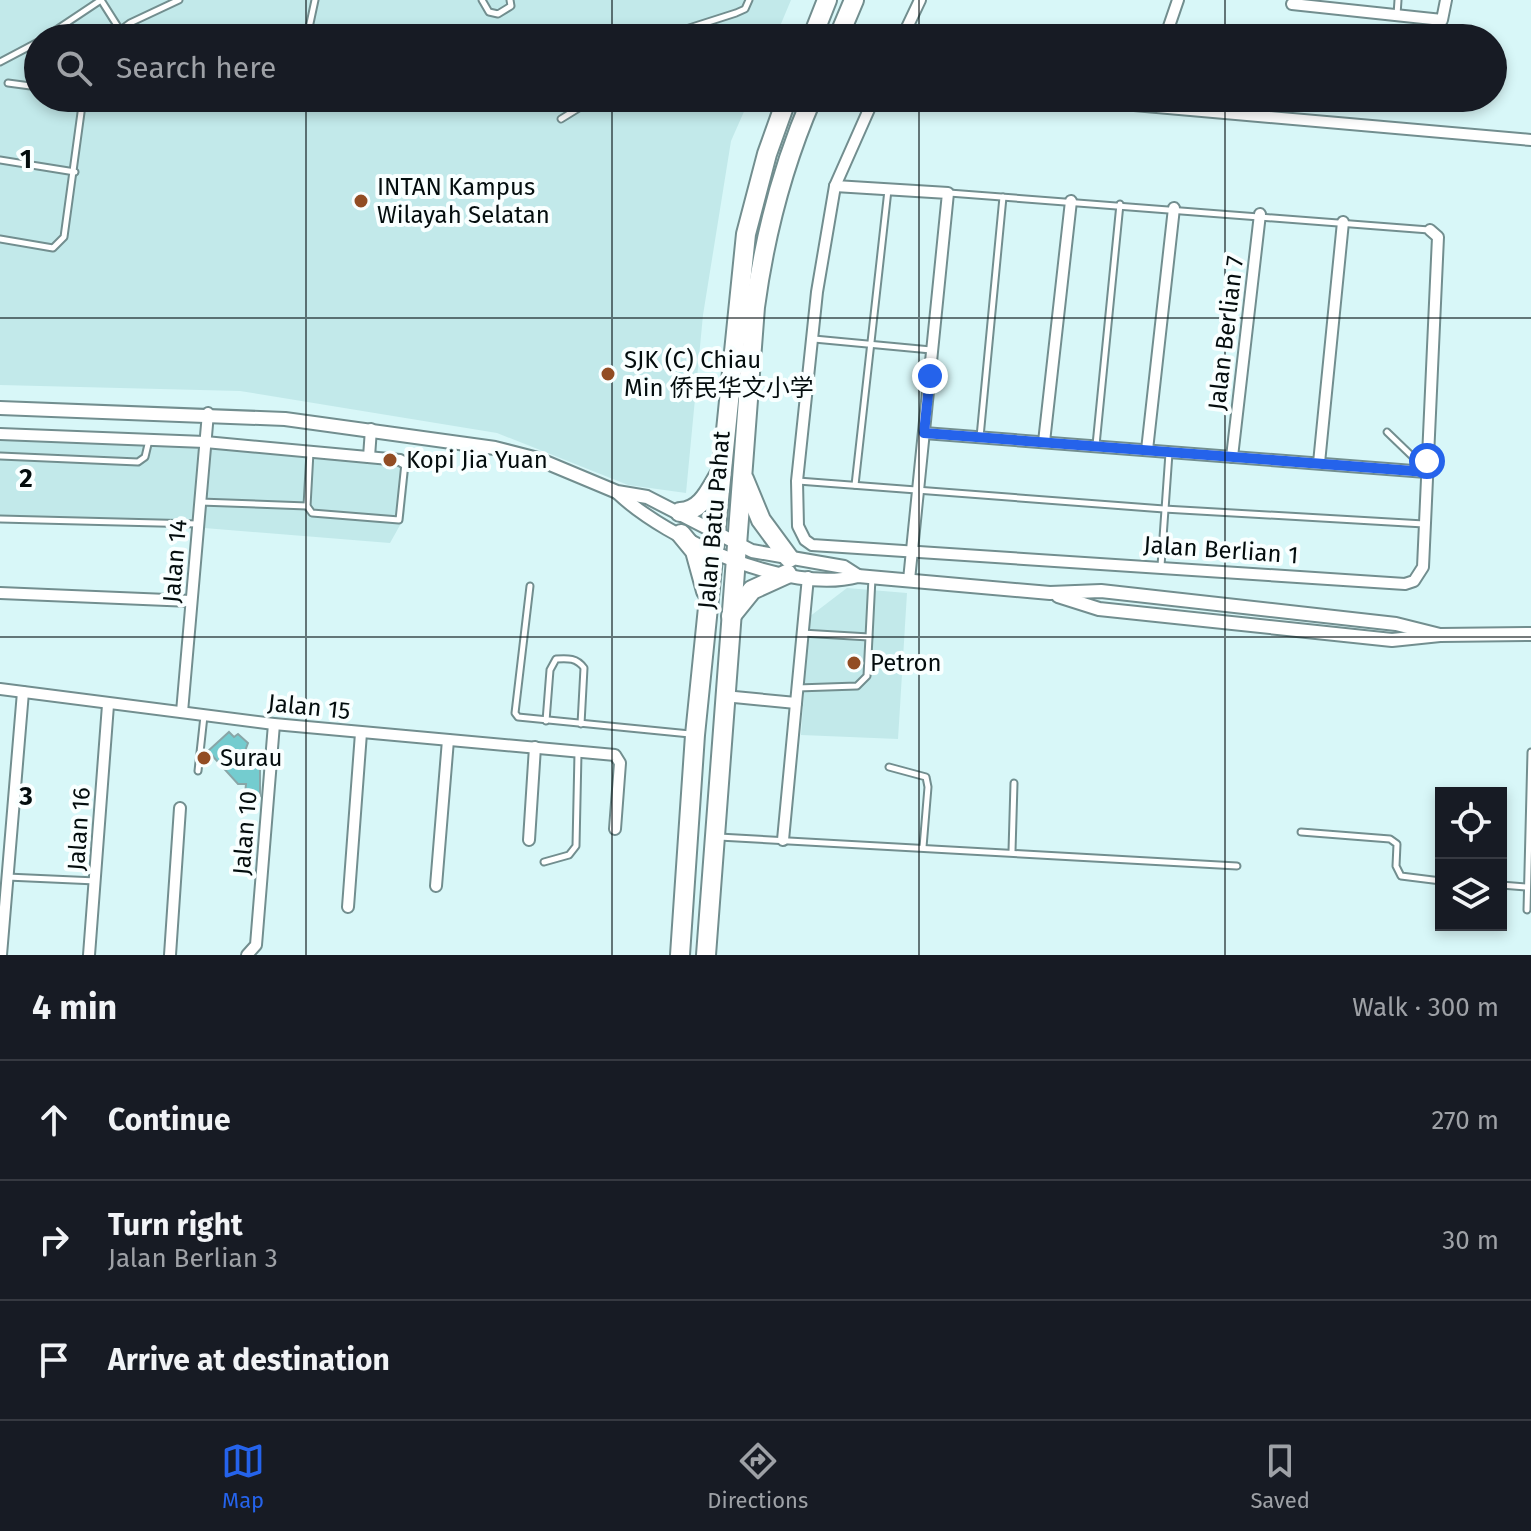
<!DOCTYPE html>
<meta charset="utf-8">
<style>
:root{--surface:#171b24;--page:#20242c;--text:#f1f3f6;--muted:#9ea1a6;--line:#363941;--accent:#2563eb}
body{margin:0;font-family:"Fira Sans","Noto Sans SC",sans-serif;background:var(--page);color:var(--text)}
.controls{position:absolute;right:24px;bottom:24px;display:grid;overflow:hidden;border-radius:0px;box-shadow:0 4px 12px #0003}
.controls button{width:72px;height:72px;display:grid;place-items:center;padding:0;border:0;border-bottom:2px solid var(--line);background:var(--surface);color:var(--text);font:40px sans-serif}
.stop{position:absolute;width:24px;height:24px;margin:-18px;border:6px solid #2563eb;border-radius:50%;background:#fff}
.stop.end{background:#2563eb;border-color:#fff;box-shadow:0 2px 8px #0008}
.list{margin:0;padding:0;list-style:none}
h2{display:flex;justify-content:space-between;align-items:center;height:104px;margin:0;padding:0 32px;font-size:34px}
h2 small{font-size:26px;font-weight:400;color:var(--muted)}
.list li{display:grid;grid-template-columns:52px 1fr auto;gap:24px;align-items:center;box-sizing:border-box;height:120px;padding:0 32px;border-top:2px solid var(--line)}
.list b{display:block;font-size:30px;white-space:nowrap}
.list p{margin:0;font-size:26px;white-space:nowrap;color:var(--muted)}
.list em{font-size:26px;font-style:normal;color:var(--muted)}
.icon{flex:none;width:44px;height:44px;fill:none;stroke:currentColor;stroke-width:2;stroke-linecap:round;stroke-linejoin:round}
.map{position:relative;flex:none;width:1531px;height:955px;overflow:hidden}
.search{position:absolute;background:var(--surface);box-shadow:0 4px 12px #0003;left:24px;right:24px;top:24px;height:88px;display:flex;align-items:center;gap:20px;box-sizing:border-box;padding:0 28px;border-radius:44px;color:var(--muted);font-size:30px}
.sheet{height:464px;background:var(--surface)}
nav{display:flex;justify-content:space-around;align-items:center;box-sizing:border-box;height:112px;border-top:2px solid var(--line);background:var(--surface);font-size:22px;color:var(--muted)}
nav a{display:grid;justify-items:center;gap:4px}
nav .on{color:var(--accent)}
.map>svg:first-child{display:block}
.built{fill:#c2e9ea}
.building{fill:#74cccf;stroke:#89a6a7;stroke-width:2}
.lines{fill:none;stroke-linecap:round;stroke-linejoin:round}
.service-casing{stroke:#728e8f;stroke-width:9}
.minor-casing{stroke:#728e8f;stroke-width:14}
.tertiary-casing{stroke:#728e8f;stroke-width:16}
.trunk-casing{stroke:#728e8f;stroke-width:22}
.service{stroke:#fff;stroke-width:5}
.minor{stroke:#fff;stroke-width:10}
.tertiary{stroke:#fff;stroke-width:12}
.trunk{stroke:#fff;stroke-width:18}
.route{stroke:#2563eb;stroke-width:10}
.grid{fill:none;stroke:#040d0e;stroke-width:2;stroke-opacity:0.55}
.poi-dot{fill:#924d24;stroke:#f9ffff;stroke-width:3}
.labels{text-anchor:middle;stroke-width:8;stroke-linejoin:round;paint-order:stroke}
.poi-label{font-size:24px;fill:#040d0e;stroke:#f9ffff;text-anchor:start}
.street-label{font-size:24px;fill:#040d0e;stroke:#f9ffff}
.grid-label{font-size:26px;text-anchor:middle;font-weight:bold;fill:#040d0e;stroke:#f9ffff;stroke-width:8;stroke-linejoin:round;paint-order:stroke}
</style>
<div class="map">
<svg width="1531" height="955" viewBox="0 0 1531 955">
<rect width="100%" height="100%" fill="#d8f7f8"/>
<g class="built">
<path d="M0 0H791L775 38H38V98H750L731 141 703 315 686 493 628 485 497 433 240 391 0 385Z"/>
<path d="M0 429 229 440 410 463 404 518 390 543 192 527 0 522Z"/>
<path d="M847 588 907 593 898 739 801 735 809 617Z"/>
</g>
<path class="building" d="M229 732 234 737 238 734 248 743 245 751 260 768V796L245 794 246 784H238L208 751Z"/>
<g class="lines">
<defs>
<g id="service">
<path d="M482 0 489 12 498 14 511 6 510 0"/>
<path d="M1397 15 1398 0"/>
<path d="M309 28 315 0"/>
<path d="M44 38 101 0 120 30"/>
<path d="M110 38 130 23 179 0"/>
<path d="M658 38 736 13 745 9 749 0"/>
<path d="M0 62 38 42"/>
<path d="M8 83 38 87"/>
<path d="M561 119 595 98"/>
<path d="M0 160 75 172"/>
<path d="M949 193 1429 230"/>
<path d="M0 239 53 248 64 237 83 98"/>
<path d="M814 339 931 350"/>
<path d="M1387 432 1414 458 1427 461"/>
<path d="M980 437 1003 197"/>
<path d="M1096 445 1120 204"/>
<path d="M310 452 307 506 312 513 399 520 405 463"/>
<path d="M0 456 138 462 145 457 149 440"/>
<path d="M798 481 1164 509 1424 524"/>
<path d="M855 485 888 190"/>
<path d="M200 502 307 506"/>
<path d="M0 519 198 524"/>
<path d="M1161 566 1169 453"/>
<path d="M530 586 515 713 518 717 690 734"/>
<path d="M802 633 869 637"/>
<path d="M797 688 857 686 867 676 872 578"/>
<path d="M546 721 550 670 556 659C568 658 577 658 584 668L581 724"/>
<path d="M889 767 926 777 928 787 923 847"/>
<path d="M198 771 204 716"/>
<path d="M1301 832 1390 839 1397 844 1396 866 1401 876 1441 881"/>
<path d="M719 837 1237 866"/>
<path d="M1012 851 1014 783"/>
<path d="M544 862 569 855 576 846 578 753"/>
<path d="M7 877 96 881"/>
<path d="M1501 885 1526 887"/>
<path d="M1527 910 1531 752"/>
</g>
<g id="minor">
<path d="M1292 4 1442 20 1446 0"/>
<path d="M902 38 920 0"/>
<path d="M1165 38 1178 0"/>
<path d="M874 98 835 186 817 292 797 481 798 526 805 540 812 545 1405 584 1414 581 1423 567 1438 237 1430 230"/>
<path d="M1055 98 1531 140"/>
<path d="M835 186 948 193 909 580"/>
<path d="M924 433 1426 472"/>
<path d="M0 434 205 442 400 460 405 463"/>
<path d="M1044 442 1071 201"/>
<path d="M1147 450 1174 208"/>
<path d="M369 457 371 429"/>
<path d="M1232 457 1260 214"/>
<path d="M1319 463 1343 222"/>
<path d="M0 593 191 601"/>
<path d="M0 689 274 724 615 755 620 763 615 829"/>
<path d="M724 696 796 703"/>
<path d="M182 712 208 413"/>
<path d="M529 840 535 747"/>
<path d="M783 840 808 577"/>
<path d="M436 886 448 740"/>
<path d="M348 907 361 733"/>
<path d="M1 955 23 692"/>
<path d="M89 955 108 705"/>
<path d="M170 955 180 808"/>
<path d="M247 955 256 945 274 724"/>
</g>
<g id="tertiary">
<path d="M0 408 285 419 495 448 538 459 617 492 647 497 752 551 844 567 858 576"/>
<path d="M618 493C668 540 789 595 858 576L1050 593 1101 591 1396 624 1440 635"/>
<path d="M1058 596 1099 609 1392 640 1440 635 1531 634"/>
</g>
<g id="trunk">
<path d="M812 38 827 0"/>
<path d="M838 38 854 0"/>
<path d="M744 479 761 520 789 558"/>
<path d="M680 512C701 511 709 492 719 475"/>
<path d="M681 534 695 551 706 591"/>
<path d="M731 616 752 590 787 574"/>
<path d="M680 955 695 735 746 234 767 154 787 98"/>
<path d="M706 955 755 307C765 233 782 167 812 98"/>
</g>
</defs>
<use href="#service" class="service-casing"/>
<use href="#minor" class="minor-casing"/>
<use href="#tertiary" class="tertiary-casing"/>
<use href="#trunk" class="trunk-casing"/>
<use href="#service" class="service"/>
<use href="#minor" class="minor"/>
<use href="#tertiary" class="tertiary"/>
<use href="#trunk" class="trunk"/>
</g>
<g class="lines">
<path class="route" d="M930 376 924 433 1426 472 1427 461"/>
</g>
<path class="grid" d="M306 0V38M612 0V38M919 0V38M1225 0V38M306 98V955M612 98V955M919 98V955M1225 98V955M0 318H1531M0 637H1531"/>
<g class="poi-dot">
<circle cx="361" cy="201" r="8"/>
<circle cx="608" cy="374" r="8"/>
<circle cx="390" cy="460" r="8"/>
<circle cx="854" cy="663" r="8"/>
<circle cx="204" cy="758" r="8"/>
</g>
<g class="labels">
<g class="poi-label">
<text x="377" y="195">INTAN Kampus<tspan x="377" dy="28">Wilayah Selatan</tspan></text>
<text x="624" y="368">SJK (C) Chiau<tspan x="624" dy="28">Min 侨民华文小学</tspan></text>
<text x="406" y="468">Kopi Jia Yuan</text>
<text x="870" y="671">Petron</text>
<text x="220" y="766">Surau</text>
</g>
<g class="street-label">
<text transform="translate(1226 333) rotate(-83)" y="8">Jalan Berlian 7</text>
<text transform="translate(714 520) rotate(-85)" y="8">Jalan Batu Pahat</text>
<text transform="translate(1221 550) rotate(4)" y="8">Jalan Berlian 1</text>
<text transform="translate(175 561) rotate(-85)" y="8">Jalan 14</text>
<text transform="translate(309 707) rotate(6)" y="8">Jalan 15</text>
<text transform="translate(79 829) rotate(-86)" y="8">Jalan 16</text>
<text transform="translate(245 833) rotate(-85)" y="8">Jalan 10</text>
</g>
</g>
<g class="grid-label">
<text x="26" y="168">1</text>
<text x="26" y="487">2</text>
<text x="26" y="805">3</text>
</g>
</svg>
<div class="controls">
<button><svg class="icon" aria-label="locate" viewBox="0 0 24 24"><circle cx="12" cy="12" r="6"/><path d="M12 2v4M12 18v4M2 12h4M18 12h4"/></svg></button>
<button><svg class="icon" aria-label="layers" viewBox="0 0 24 24"><path d="M12 4l9 5-9 5-9-5zM3 14l9 5 9-5"/></svg></button>
</div>
<div class="stop" style="left:1427px;top:461px"></div>
<div class="stop end" style="left:930px;top:376px"></div>
<div class="search"><svg class="icon" aria-label="search" viewBox="0 0 24 24"><circle cx="10" cy="10" r="6"/><path d="M15 15l6 6"/></svg>Search here</div>
</div>
<section class="sheet">
<h2>4 min<small>Walk · 300 m</small></h2>
<ul class="list">
<li><svg class="icon" aria-label="ahead" viewBox="0 0 24 24"><path d="M12 20V5M6 11l6-6 6 6"/></svg><div><b>Continue</b></div><em>270 m</em></li>
<li><svg class="icon" aria-label="right" viewBox="0 0 24 24"><path d="M7 20v-9h11M14 6l5 5-5 5"/></svg><div><b>Turn right</b><p>Jalan Berlian 3</p></div><em>30 m</em></li>
<li><svg class="icon" aria-label="arrive" viewBox="0 0 24 24"><path d="M6 21V4h12l-3 4 3 4H6"/></svg><div><b>Arrive at destination</b></div></li>
</ul>
</section>
<nav>
<a class="on"><svg class="icon" aria-label="map" viewBox="0 0 24 24"><path d="M3 6l6-2 6 2 6-2v14l-6 2-6-2-6 2zM9 4v14M15 6v14"/></svg>Map</a>
<a><svg class="icon" aria-label="directions" viewBox="0 0 24 24"><path d="M12 3l9 9-9 9-9-9zM9 14v-3h6M13 9l2 2-2 2"/></svg>Directions</a>
<a><svg class="icon" aria-label="saved" viewBox="0 0 24 24"><path d="M7 4h10v16l-5-4-5 4z"/></svg>Saved</a>
</nav>
